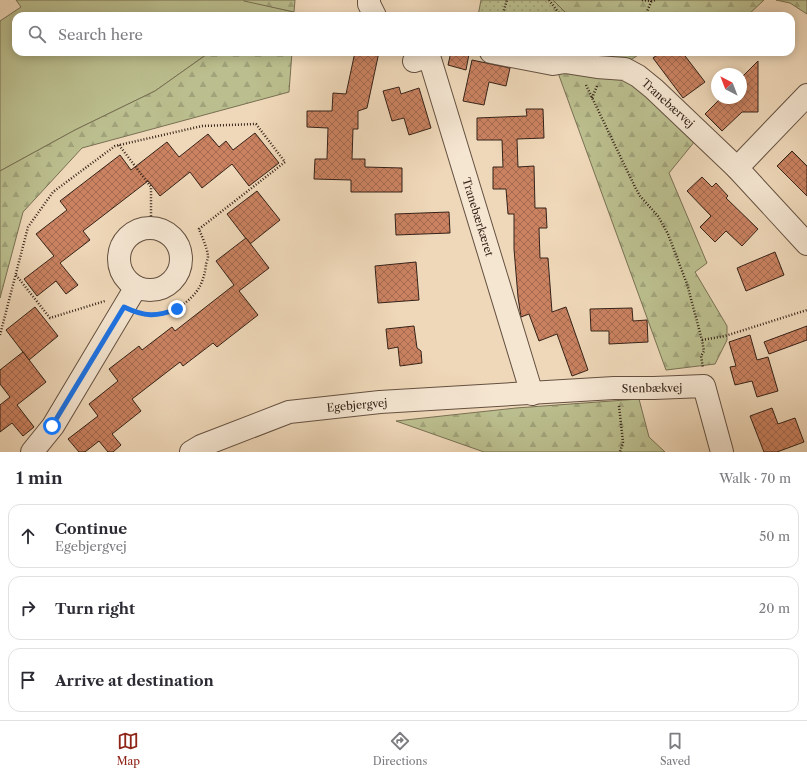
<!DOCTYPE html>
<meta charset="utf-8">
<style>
:root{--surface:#fff;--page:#f2f2f3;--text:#2b2b33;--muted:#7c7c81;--line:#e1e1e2;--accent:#8f2418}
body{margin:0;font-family:"Libre Caslon Text",serif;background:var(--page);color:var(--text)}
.compass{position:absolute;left:711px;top:68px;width:36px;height:36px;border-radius:50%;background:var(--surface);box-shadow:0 2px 10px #0003;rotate:318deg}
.stop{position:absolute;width:12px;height:12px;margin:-9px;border:3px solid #1a73e8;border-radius:50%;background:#fff}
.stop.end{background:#1a73e8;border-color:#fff;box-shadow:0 1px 4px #0008}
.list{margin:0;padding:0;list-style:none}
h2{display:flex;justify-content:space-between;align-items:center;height:52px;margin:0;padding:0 16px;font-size:17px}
h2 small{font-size:13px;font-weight:400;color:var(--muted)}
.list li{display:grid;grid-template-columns:26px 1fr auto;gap:12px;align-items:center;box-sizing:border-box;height:64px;margin:0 8px 8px;padding:0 8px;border:1px solid var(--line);border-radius:12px}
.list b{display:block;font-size:15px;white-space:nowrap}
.list p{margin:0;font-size:13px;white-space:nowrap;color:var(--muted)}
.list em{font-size:13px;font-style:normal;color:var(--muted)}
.icon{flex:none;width:22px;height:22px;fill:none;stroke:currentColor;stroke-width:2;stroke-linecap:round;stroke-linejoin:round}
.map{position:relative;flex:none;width:807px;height:452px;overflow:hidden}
.search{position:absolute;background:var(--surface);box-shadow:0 2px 10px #0003;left:12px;right:12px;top:12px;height:44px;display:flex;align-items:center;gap:10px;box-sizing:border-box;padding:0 14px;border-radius:12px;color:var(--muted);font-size:15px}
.sheet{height:268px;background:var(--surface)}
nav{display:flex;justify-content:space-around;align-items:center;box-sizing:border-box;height:56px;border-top:1px solid var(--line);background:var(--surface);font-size:11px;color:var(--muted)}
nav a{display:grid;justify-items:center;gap:2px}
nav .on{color:var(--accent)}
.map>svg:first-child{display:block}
.green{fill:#bbbe8e;stroke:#787053}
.forest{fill:url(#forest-firs);stroke:#787053}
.park{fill:url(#park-dots);stroke:#787053}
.building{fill:url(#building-cross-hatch);stroke:#352218}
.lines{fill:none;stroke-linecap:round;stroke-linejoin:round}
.minor-casing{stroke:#645040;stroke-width:24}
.path{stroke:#352218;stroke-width:2.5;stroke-dasharray:1 2;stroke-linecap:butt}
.minor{stroke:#f5e6d2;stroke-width:22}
.route{stroke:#1a73e8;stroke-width:5}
.labels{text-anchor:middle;stroke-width:3;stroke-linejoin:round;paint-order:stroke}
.street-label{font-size:11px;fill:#352218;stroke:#f5e6d2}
</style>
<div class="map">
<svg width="807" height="452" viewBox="0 0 807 452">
<defs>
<pattern id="forest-firs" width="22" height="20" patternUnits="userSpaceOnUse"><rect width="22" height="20" fill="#bbbe8e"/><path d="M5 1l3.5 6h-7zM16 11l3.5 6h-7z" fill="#a1a37a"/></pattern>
<pattern id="park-dots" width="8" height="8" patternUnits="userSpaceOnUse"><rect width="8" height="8" fill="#bbbe8e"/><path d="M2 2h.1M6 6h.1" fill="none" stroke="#a1a37a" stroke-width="1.8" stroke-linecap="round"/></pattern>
<pattern id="building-cross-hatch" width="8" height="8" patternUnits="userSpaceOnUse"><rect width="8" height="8" fill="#ca8261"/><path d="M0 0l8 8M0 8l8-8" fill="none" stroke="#a56a4f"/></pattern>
</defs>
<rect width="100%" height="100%" fill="#efd8b9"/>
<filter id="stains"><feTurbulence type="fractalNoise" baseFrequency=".005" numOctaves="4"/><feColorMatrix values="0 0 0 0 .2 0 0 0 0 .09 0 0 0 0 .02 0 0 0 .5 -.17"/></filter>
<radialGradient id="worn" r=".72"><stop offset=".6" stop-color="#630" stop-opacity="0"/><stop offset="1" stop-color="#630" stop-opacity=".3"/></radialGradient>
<path class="green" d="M16 0H244L294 12V16H16V52H210L155 91 75 130 0 171V21L21 7Z"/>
<g class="forest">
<path d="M244 0H295L294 12 244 1Z"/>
<path d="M553 0H764L747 16H569Z"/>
<path d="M776 0H807V14L790 3Z"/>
<path d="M210 52H292L289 92 82 148 23 212 0 298V171L75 130 155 91Z"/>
<path d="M572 52H643L632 59 606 62Z"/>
<path d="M557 70 589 72 633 82 695 141 669 173 707 263 695 272 727 326V340L715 364 666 370Z"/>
<path d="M639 399 649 437 665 452H484L396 421 516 408Z"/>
</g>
<path class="park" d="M481 0H553L569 16H478Z"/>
<g class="building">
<path d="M355 52H379L367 108 358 111V129H353L352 159H365V167L402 168V192H351V180L314 179 315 159H327L328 128 307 127V111H332L333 93 346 94Z"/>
<path d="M451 52H460L469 54 466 70 448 65Z"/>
<path d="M661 52H682L705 82 683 98 653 58Z"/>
<path d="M472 60 510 68 506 86 489 82 484 105 463 101Z"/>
<path d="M758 61V112H742L722 131 705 114 721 98H741V78Z"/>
<path d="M399 87 401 94 419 88 431 128 409 135 404 118 392 121 383 91Z"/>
<path d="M526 109H543L544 138 517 139 518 167 534 166 535 208H546L547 228H539L540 258H548L552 312 566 307 588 370 572 376 557 334 539 341 529 314 521 317 518 297 514 249V214H508L506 189H493V167H503L502 140H477V118L527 116Z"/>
<path d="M255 133 279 163 249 186 232 164 202 188 190 172 160 196 148 181 83 231 90 240 60 263 78 285 66 294 56 281 37 296 24 279 54 256 36 234 67 210 60 201 120 155 131 170 167 142 179 157 208 134 219 147 226 141 233 150Z"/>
<path d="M792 151 807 166V196L777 166Z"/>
<path d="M702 177 712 187 716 183 728 196 726 198 758 229 742 246 726 231 715 242 700 227 711 216 687 191Z"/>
<path d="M257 191 280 220 250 244 227 214Z"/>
<path d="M449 212 450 233 396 235 395 214Z"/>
<path d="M246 238 269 268 239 291 258 315 217 347 213 343 183 366 180 362 132 399 141 411 112 434 121 445 113 452H108L99 441 85 452H79L68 439 98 416 89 404 118 381 109 369 139 346 142 350 172 327 175 331 234 285 216 261Z"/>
<path d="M775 252 784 275 746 291 737 268Z"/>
<path d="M416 262 419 300 378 303 375 266Z"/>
<path d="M35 307 58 336 29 360 6 330Z"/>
<path d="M632 308 633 321 647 320 648 342 609 344V331H591L590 309Z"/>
<path d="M414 326 417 348 421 351 422 363 400 366 398 347 388 349 386 329Z"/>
<path d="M807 326V340L769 354 764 342Z"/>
<path d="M750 335 757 360 768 357 778 391 757 397 752 381 735 385 730 367 736 366 729 342Z"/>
<path d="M23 352 46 382 17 405 34 427 23 436 12 423 0 432V405L10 397 0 384V370Z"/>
<path d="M772 408 778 424 795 418 804 442 777 452H764L750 416Z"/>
</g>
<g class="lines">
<defs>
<g id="minor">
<path d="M369 0V4L375 16"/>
<path d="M491 52 553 64 565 62 597 67 625 69 638 76 654 89 737 168 807 244"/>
<path d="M414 61 429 56 532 394"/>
<path d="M737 168 807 95"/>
<circle cx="150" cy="259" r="31"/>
<path d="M32 452 53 426 136 287"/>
<path d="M191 452 201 446 289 412 380 402 614 388H654L704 386 722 452"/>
</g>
</defs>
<use href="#minor" class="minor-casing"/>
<g class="path">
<path d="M549 0 561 16"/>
<path d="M642 0 650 1 655 0"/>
<path d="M502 16 507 0"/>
<path d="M645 16 652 0"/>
<path d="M586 85 635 187 640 196 658 216 668 234 687 284 702 340 704 351 701 356 703 368"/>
<path d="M592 98 597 86"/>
<path d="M119 145 151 187V228"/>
<path d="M16 275 50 318 105 301"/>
<path d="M0 335 28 227 53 192 115 146 202 126 256 124 285 162 199 229C202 237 207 247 208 256 208 259 206 263 206 265 205 273 203 280 200 286 190 305 162 320 141 314"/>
<path d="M702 340 725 336 807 310"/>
<path d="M619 406 623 442 620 452"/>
</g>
<use href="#minor" class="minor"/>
</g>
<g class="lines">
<path class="route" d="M52 426 124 307C145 317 156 317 177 309"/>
</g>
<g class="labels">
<g class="street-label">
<text transform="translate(668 103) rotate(42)" y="4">Tranebærvej</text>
<text transform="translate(478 217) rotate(73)" y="4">Tranebærkæret</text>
<text transform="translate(652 388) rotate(-1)" y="4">Stenbækvej</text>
<text transform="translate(357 405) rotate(-5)" y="4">Egebjergvej</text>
</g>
</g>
<rect width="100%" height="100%" filter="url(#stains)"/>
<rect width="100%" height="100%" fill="url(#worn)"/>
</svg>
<svg class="compass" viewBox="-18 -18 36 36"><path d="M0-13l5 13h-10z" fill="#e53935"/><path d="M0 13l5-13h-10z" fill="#7c7c81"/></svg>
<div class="stop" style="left:52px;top:426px"></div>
<div class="stop end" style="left:177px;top:309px"></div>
<div class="search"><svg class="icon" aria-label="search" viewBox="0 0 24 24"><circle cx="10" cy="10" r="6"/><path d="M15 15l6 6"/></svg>Search here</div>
</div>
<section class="sheet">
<h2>1 min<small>Walk · 70 m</small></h2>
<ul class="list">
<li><svg class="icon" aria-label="ahead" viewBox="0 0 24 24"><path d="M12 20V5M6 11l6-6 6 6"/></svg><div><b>Continue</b><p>Egebjergvej</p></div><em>50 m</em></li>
<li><svg class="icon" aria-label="right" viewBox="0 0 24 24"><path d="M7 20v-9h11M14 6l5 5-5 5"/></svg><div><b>Turn right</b></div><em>20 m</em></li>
<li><svg class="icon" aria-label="arrive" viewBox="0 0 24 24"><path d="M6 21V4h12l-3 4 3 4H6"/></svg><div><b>Arrive at destination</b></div></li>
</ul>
</section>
<nav>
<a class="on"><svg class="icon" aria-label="map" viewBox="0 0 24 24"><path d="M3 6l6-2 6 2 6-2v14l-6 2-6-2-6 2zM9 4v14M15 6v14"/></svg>Map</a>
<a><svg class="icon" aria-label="directions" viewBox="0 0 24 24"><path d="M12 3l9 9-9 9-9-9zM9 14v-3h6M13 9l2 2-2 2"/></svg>Directions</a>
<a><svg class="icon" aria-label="saved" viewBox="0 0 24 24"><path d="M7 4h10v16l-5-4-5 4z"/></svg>Saved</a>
</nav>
